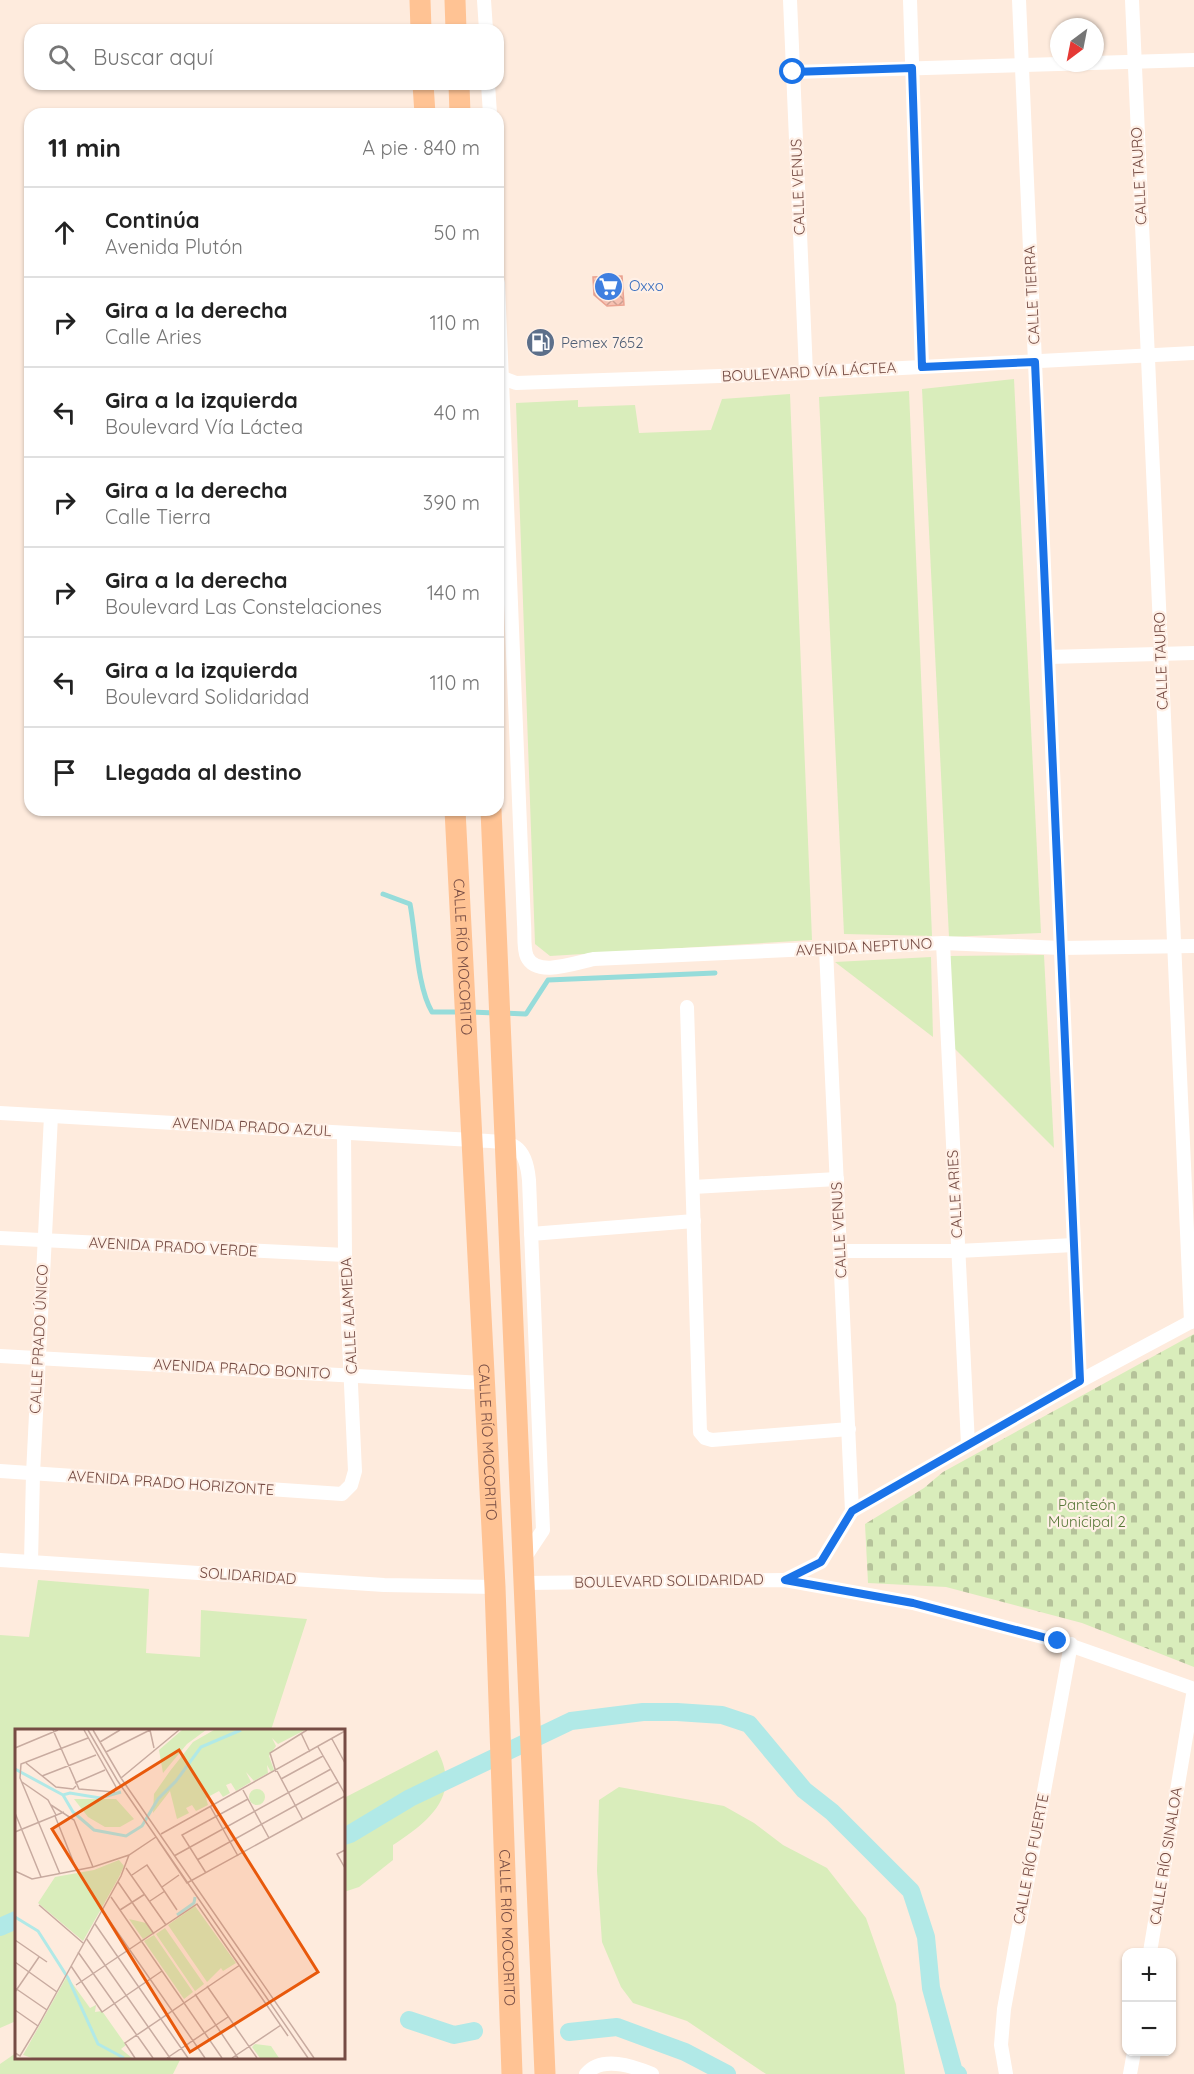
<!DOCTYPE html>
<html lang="es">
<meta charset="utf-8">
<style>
:root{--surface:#fff;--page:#f2f2f2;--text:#222;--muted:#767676;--line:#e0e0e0}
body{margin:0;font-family:Quicksand,sans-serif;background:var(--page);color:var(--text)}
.controls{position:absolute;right:18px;bottom:18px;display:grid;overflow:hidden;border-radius:12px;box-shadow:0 2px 4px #0004}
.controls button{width:54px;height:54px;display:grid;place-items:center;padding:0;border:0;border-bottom:2px solid var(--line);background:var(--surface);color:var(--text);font:30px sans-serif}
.compass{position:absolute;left:1050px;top:18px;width:54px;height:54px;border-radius:50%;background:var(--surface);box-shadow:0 2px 4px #0004;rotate:212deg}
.stop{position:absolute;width:18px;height:18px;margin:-14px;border:4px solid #1a73e8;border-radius:50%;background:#fff}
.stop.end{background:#1a73e8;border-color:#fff;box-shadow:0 2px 6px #0008}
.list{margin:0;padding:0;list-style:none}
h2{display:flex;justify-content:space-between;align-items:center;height:78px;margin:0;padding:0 24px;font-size:26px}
h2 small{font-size:20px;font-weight:400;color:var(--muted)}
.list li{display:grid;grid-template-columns:39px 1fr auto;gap:18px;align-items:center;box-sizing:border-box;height:90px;padding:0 24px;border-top:2px solid var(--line)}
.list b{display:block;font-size:22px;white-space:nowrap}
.list p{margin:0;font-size:20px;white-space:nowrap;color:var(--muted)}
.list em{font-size:20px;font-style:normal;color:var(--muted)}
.icon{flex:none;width:33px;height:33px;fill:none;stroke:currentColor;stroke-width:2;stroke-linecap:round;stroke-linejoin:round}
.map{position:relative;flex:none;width:1194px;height:2074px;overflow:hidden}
.search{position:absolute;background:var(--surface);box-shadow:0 2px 4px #0004;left:24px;top:24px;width:480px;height:66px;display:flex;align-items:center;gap:15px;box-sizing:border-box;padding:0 21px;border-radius:18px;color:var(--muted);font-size:22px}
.panel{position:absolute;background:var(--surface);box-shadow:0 2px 4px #0004;left:24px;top:108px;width:480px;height:708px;border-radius:18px}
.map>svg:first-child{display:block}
.green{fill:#d9edbb}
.cemetery{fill:url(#cemetery-stones)}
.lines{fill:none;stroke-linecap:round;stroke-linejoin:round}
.stream{stroke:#96dcda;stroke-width:5}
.canal{stroke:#b1e9e7;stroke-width:18}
.building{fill:url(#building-cross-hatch);stroke:#eba391;stroke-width:1.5}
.minor{stroke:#fff;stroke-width:14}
.primary{stroke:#ffc394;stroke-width:21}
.route{stroke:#1a73e8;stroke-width:8}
.labels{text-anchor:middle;stroke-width:4.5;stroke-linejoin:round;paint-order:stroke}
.street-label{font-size:15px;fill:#764c44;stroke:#fff0e6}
.shop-label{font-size:15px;fill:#366cbe;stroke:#fff0e6;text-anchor:start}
.service-label{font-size:15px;fill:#4e5e75;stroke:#fff0e6;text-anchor:start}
.park-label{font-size:15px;fill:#577838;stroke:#fff0e6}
.inset-river{fill:none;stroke:#b1e9e7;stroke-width:3}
.inset-road{fill:none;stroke:#c8aba0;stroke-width:1.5}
.view{fill:#e8590c;fill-opacity:0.15;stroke:#e8590c;stroke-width:3}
.inset-edge{fill:none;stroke:#764c44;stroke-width:3}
</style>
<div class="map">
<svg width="1194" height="2074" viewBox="0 0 1194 2074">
<defs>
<pattern id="cemetery-stones" width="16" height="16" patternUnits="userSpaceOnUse" patternTransform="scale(1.5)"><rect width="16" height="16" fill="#d9edbb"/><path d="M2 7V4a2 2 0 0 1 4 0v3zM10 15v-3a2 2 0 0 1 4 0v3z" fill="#b5c29a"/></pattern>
<pattern id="building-cross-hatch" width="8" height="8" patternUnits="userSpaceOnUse" patternTransform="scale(1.5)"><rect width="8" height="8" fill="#f6c1b2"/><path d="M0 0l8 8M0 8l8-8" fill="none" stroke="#cc9f92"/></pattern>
</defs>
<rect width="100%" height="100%" fill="#feebdd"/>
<g class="green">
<path d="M1014 379 1041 933 949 937 922 389Z"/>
<path d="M909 391 932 936 844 934 819 397Z"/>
<path d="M790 394 812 940 550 956 535 944 516 403 578 400V407L635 405 639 433 711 430 722 399Z"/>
<path d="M1044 955 1054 1148 954 1048 949 956Z"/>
<path d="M931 957 933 1037 835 962Z"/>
<path d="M38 1580 149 1589 146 1653 200 1657 201 1610 307 1619 271 1730H16V2021L0 2028V1635L29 1637Z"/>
<path d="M437 1750C462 1796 429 1821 393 1845V1860L359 1887 344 1892V1798Z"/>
<path d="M619 1787 724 1806 754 1823 783 1845 827 1868 866 1918 896 2004 905 2074H766L687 2021 633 2003 621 1987 602 1942 597 1871 599 1800Z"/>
<path d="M16 2053V2058H181L173 2074H0V2064Z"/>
</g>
<path class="cemetery" d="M1194 1334V1667L1082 1623 946 1587 868 1583 865 1524 924 1488 943 1472Z"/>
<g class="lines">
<g class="stream">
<path d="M383 894 410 904C416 935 417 987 432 1012H462"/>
<path d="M471 1012 495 1013"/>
<path d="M504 1013 526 1014 548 980 715 973"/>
</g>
<g class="canal">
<path d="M344 1836 350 1834 410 1798 571 1721 643 1712H677L722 1715 749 1724 804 1790 832 1812 911 1891 926 1937 931 1988 954 2072 958 2074"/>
<path d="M0 1927 16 1920"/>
<path d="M409 2020 454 2035 474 2031"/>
<path d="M569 2032 617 2027 685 2052 727 2074"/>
</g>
</g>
<path class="building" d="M622 276 624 305 607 306 594 295 593 277Z"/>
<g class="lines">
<g class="minor">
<path d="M484 0 486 30"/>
<path d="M790 0 806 373"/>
<path d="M910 0 922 367"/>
<path d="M1019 0 1080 1381"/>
<path d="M1132 0 1191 1322"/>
<path d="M793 72 1194 60"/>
<path d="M488 84 490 114"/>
<path d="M498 283 524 924C525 934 523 948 527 957 537 978 577 962 594 959L943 943 1061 948 1194 946"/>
<path d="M498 376 516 383 806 373 1194 353"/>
<path d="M1048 657 1194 653"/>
<path d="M943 943 968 1444"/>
<path d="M826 949 852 1511"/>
<path d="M687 1007 700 1432 705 1438 712 1440 849 1429"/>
<path d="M0 1113 472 1140C508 1143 525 1138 529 1180L543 1530 523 1560"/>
<path d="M693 1187 837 1179"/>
<path d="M531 1234 694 1221"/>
<path d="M0 1238 345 1255"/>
<path d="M840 1251H958L1074 1245"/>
<path d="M0 1356 483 1383"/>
<path d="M0 1471 342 1494 351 1485 355 1471 345 1255 344 1133"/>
<path d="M0 1560 384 1585 495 1587"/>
<path d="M31 1562 33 1474 51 1116"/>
<path d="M785 1580 821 1562 852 1511 1080 1381 1194 1320"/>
<path d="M524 1583 785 1580 913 1603 1058 1641 1194 1689 1150 1952"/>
<path d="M586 2074C602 2055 633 2066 652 2074"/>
<path d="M1006 2074 1001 2045 1004 2009 1071 1644"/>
<path d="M1130 2074 1134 2052"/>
</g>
<g class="primary">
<path d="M420 0 421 30"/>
<path d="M455 0 456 30"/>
<path d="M423 84 425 114"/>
<path d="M459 84 460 114"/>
<path id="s1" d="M455 810 495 1587 512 2074"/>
<path d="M491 810 545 2074"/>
</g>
</g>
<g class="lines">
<path class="route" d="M793 72 912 68 922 367 1035 362 1080 1381 852 1511 821 1562 785 1580 913 1603 1058 1641"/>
</g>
<defs>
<symbol id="supermarket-disc" viewBox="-11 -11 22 22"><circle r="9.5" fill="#3f7fe0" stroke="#fff0e6"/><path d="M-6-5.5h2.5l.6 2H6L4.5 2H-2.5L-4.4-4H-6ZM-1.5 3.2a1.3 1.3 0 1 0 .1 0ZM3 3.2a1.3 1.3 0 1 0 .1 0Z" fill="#fff"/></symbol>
<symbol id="fuel-disc" viewBox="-11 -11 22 22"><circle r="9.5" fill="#5c6f8a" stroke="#fff0e6"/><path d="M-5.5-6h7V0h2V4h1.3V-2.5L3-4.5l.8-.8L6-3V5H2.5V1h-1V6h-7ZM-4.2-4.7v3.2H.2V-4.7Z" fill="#fff"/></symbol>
</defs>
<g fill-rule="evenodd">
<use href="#supermarket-disc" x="592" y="270" width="33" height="33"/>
<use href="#fuel-disc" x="524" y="326" width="33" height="33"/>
</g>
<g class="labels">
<g class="street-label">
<text transform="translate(1139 176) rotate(-93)" y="5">CALLE TAURO</text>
<text transform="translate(798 187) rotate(-92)" y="5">CALLE VENUS</text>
<text transform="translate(1032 295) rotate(-93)" y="5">CALLE TIERRA</text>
<text transform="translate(809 372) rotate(-3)" y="5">BOULEVARD VÍA LÁCTEA</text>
<text transform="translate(1161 661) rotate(-92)" y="5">CALLE TAURO</text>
<text transform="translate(864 947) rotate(-3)" y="5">AVENIDA NEPTUNO</text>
<text dy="5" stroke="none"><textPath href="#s1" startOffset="147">CALLE RÍO MOCORITO</textPath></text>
<text transform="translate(252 1127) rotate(3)" y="5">AVENIDA PRADO AZUL</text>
<text transform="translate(955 1194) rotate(-93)" y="5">CALLE ARIES</text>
<text transform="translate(839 1230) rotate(-93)" y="5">CALLE VENUS</text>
<text transform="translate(173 1247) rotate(3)" y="5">AVENIDA PRADO VERDE</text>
<text transform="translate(349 1316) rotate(-93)" y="5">CALLE ALAMEDA</text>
<text transform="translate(39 1339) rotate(-87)" y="5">CALLE PRADO ÚNICO</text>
<text transform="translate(242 1369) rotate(3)" y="5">AVENIDA PRADO BONITO</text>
<text dy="5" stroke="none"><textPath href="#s1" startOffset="633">CALLE RÍO MOCORITO</textPath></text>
<text transform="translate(171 1483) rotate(4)" y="5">AVENIDA PRADO HORIZONTE</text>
<text transform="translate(248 1576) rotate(4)" y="5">SOLIDARIDAD</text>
<text transform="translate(669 1581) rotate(-1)" y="5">BOULEVARD SOLIDARIDAD</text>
<text transform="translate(1166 1856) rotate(-81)" y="5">CALLE RÍO SINALOA</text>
<text transform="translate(1031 1859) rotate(-79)" y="5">CALLE RÍO FUERTE</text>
<text dy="5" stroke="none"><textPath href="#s1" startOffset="1119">CALLE RÍO MOCORITO</textPath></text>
</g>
<g class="shop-label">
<text x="629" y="291">Oxxo</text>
</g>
<g class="service-label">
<text x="561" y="348">Pemex 7652</text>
</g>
<g class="park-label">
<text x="1087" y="1510">Panteón<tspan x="1087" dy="17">Municipal 2</tspan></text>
</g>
</g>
<g transform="translate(15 1729)">
<rect width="330" height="330" fill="#feebdd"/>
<path d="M167 1H191L172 15 148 44 144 21ZM199 1H290L263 15 257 9 261 17 254 27 259 41 256 43 252 36 253 44 239 52 231 43 236 53 221 62 216 54 211 56 215 64 208 68 204 62 191 69 193 76 181 82 177 76 171 79 174 84 162 90 155 62 138 84 139 65 155 42 178 13ZM234 68a8 8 0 1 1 16 0a8 8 0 1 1-16 0ZM59 70H101L119 90 105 98H90L73 88ZM180 177 221 234 208 242 206 239 192 253 153 196ZM114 190 131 194 138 204 128 210ZM150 199 189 255 180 262 141 205ZM139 206 178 263 169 270 129 212Z" fill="#d9edbb"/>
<path d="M52 247 75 279 81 276 80 283 87 282 111 316 106 320 117 329H17L8 326ZM240 315 256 317 264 329H245L237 318Z" fill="#d9edbb"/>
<path d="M104 131 109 137 104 148 68 212 23 174 40 148 79 141Z" fill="#d9edbb"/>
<path class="inset-river" d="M0 40 48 66 55 64 85 69 106 63M48 66 58 83 79 101 111 107 127 97 143 70 161 52 186 18 226 1M162 186 179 174 180 168M0 188 23 202 53 249 83 315 109 329"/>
<path class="inset-road" d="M38 1 64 60 99 63 101 58 69 1M73 1 102 51 293 329M78 1 106 49 299 329M135 1 139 19M286 4 295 23M317 10 330 34M85 13 105 1M303 18 330 65M0 19 43 1M91 23 135 1M11 34 41 58 58 60 61 57M262 42 288 91M261 43 255 24 292 1M27 47 81 26M106 49 164 1M266 50 308 27M7 53 33 71 41 86M60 54 90 41M228 61 254 109M36 76 59 91 78 138M195 77 223 127M0 84 26 148M40 87 62 142M0 103 49 83M146 105 330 2M143 111 172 154 330 67M330 121 322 125 330 139M159 127 316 40M182 131 323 53M111 139 151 196M0 142 17 150 78 138 114 126 141 108M191 144 167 106 233 70M45 145 5 49 6 35 73 9M117 146 132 136 162 181M103 153 139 205M147 158 164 146M96 168 207 329M135 172 150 162M24 176 68 214M87 181 190 329M105 181 130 165M80 195 173 329M71 209 155 329M0 211 32 233M63 223 138 329M0 233 42 263M56 237 87 283 147 242M61 256 182 175 273 307M192 257 242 329M0 259 32 281M0 263 24 228M180 265 223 329M0 281 23 297M0 324 5 327 23 297 106 147 114 126M120 329 110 314 225 236M152 329 213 288M217 329 266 296"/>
<path class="view" d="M164 21 303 243 175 323 37 100Z"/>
<rect width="330" height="330" class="inset-edge"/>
</g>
</svg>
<div class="controls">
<button>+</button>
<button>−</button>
</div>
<svg class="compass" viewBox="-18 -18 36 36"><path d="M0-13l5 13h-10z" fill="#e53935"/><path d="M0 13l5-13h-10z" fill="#767676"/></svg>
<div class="stop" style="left:793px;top:72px"></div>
<div class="stop end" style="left:1058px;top:1641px"></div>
<div class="search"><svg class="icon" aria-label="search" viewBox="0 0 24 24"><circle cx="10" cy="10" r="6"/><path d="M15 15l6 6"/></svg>Buscar aquí</div>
<section class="panel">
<h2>11 min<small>A pie · 840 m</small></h2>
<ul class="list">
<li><svg class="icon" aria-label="ahead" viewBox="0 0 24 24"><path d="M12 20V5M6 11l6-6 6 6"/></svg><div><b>Continúa</b><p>Avenida Plutón</p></div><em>50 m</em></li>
<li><svg class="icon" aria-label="right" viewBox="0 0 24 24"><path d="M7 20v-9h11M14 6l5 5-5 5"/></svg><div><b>Gira a la derecha</b><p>Calle Aries</p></div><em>110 m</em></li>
<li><svg class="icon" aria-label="left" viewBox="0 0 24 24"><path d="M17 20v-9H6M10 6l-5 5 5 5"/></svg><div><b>Gira a la izquierda</b><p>Boulevard Vía Láctea</p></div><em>40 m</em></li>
<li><svg class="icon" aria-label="right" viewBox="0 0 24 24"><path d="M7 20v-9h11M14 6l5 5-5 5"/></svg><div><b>Gira a la derecha</b><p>Calle Tierra</p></div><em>390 m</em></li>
<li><svg class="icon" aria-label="right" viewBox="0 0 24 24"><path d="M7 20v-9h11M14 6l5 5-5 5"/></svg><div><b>Gira a la derecha</b><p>Boulevard Las Constelaciones</p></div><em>140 m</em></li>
<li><svg class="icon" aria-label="left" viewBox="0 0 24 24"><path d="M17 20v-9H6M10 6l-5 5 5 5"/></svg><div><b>Gira a la izquierda</b><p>Boulevard Solidaridad</p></div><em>110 m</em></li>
<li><svg class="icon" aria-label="arrive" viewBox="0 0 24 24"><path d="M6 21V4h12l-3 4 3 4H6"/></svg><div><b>Llegada al destino</b></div></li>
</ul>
</section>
</div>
